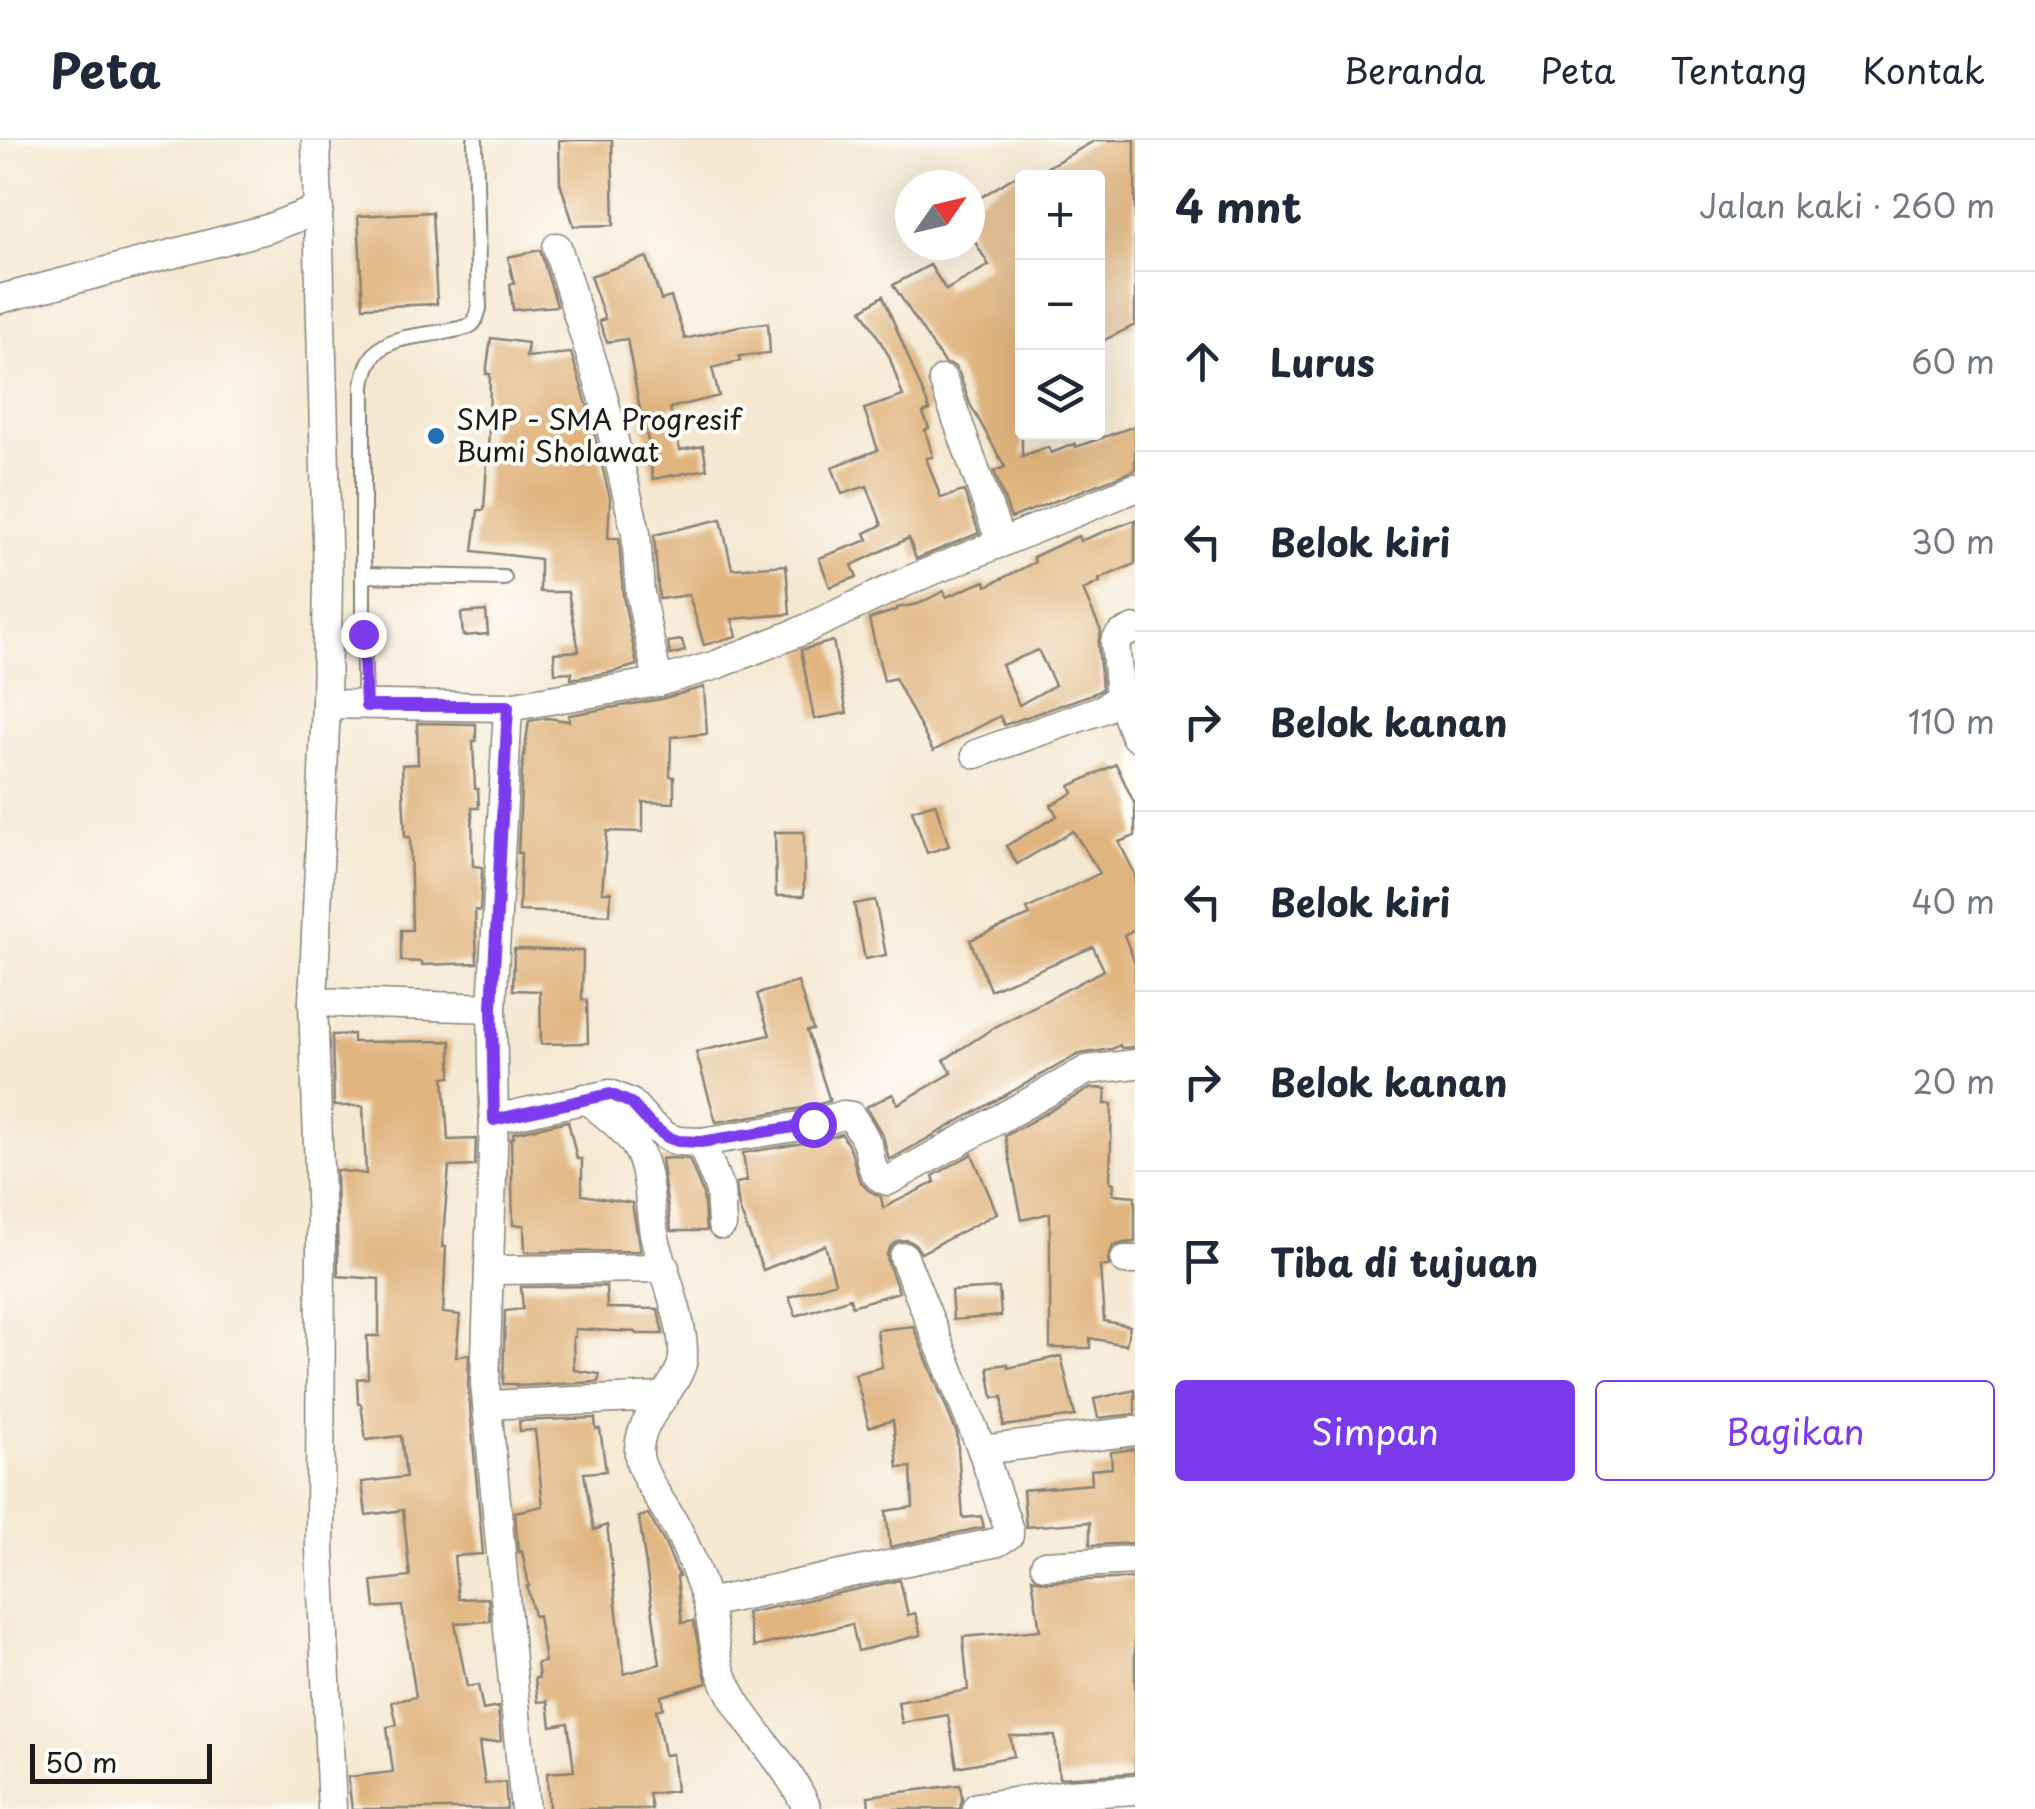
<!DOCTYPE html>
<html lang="id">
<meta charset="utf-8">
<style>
:root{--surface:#fff;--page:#f6f6f7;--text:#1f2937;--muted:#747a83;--line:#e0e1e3;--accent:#7c3aed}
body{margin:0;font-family:"Playpen Sans",sans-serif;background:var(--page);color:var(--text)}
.controls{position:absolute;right:30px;top:30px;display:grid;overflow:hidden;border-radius:10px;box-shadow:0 10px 40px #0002}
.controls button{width:90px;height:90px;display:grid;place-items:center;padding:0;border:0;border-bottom:2px solid var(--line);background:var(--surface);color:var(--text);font:50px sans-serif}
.compass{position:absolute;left:895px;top:30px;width:90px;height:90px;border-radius:50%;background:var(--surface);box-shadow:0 10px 40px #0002;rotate:56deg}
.scale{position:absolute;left:30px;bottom:25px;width:182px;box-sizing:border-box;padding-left:10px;border:5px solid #1c1c1c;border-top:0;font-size:28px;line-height:35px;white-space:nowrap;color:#1c1c1c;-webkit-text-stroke:8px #fdfcf7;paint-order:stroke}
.stop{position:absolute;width:30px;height:30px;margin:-22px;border:8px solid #7c3aed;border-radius:50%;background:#fff}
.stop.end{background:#7c3aed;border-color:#fff;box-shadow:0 2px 10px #0008}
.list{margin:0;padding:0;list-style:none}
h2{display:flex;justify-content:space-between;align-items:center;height:130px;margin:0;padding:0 40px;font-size:42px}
h2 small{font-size:32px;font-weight:400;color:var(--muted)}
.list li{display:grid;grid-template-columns:65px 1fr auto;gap:30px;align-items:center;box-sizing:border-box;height:180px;padding:0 40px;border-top:2px solid var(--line)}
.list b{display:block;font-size:38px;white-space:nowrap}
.list em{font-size:32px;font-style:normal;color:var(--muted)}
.actions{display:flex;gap:20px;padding:30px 40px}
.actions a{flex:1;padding:22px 0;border:2px solid var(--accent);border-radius:10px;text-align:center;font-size:35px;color:var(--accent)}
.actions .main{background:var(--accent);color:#fff}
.icon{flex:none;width:55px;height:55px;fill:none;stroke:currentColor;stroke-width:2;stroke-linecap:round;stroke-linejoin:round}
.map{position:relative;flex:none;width:1135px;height:1669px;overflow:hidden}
header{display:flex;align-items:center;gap:60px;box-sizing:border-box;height:140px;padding:0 50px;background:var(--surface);border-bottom:2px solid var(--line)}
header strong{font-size:48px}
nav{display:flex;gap:55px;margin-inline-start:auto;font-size:35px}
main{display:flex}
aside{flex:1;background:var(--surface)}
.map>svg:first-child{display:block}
.building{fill:#e0b47e;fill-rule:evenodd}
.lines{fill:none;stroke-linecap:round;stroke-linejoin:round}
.lane-casing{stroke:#888276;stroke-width:18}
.street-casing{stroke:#888276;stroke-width:31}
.lane{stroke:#fff;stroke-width:14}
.street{stroke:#fff;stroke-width:28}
.route{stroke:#7c3aed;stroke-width:12}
.poi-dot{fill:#1f6fb2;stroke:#fdfcf7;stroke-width:4}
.labels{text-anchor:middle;stroke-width:8;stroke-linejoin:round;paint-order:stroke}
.poi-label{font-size:28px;fill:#1c1c1c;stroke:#fdfcf7;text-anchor:start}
</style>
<header>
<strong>Peta</strong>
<nav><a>Beranda</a><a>Peta</a><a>Tentang</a><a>Kontak</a></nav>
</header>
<main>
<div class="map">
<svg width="1135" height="1669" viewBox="0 0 1135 1669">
<rect width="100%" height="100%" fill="#fdfcf7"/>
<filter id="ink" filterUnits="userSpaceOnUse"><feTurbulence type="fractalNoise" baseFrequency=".01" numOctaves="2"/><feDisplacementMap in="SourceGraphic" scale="20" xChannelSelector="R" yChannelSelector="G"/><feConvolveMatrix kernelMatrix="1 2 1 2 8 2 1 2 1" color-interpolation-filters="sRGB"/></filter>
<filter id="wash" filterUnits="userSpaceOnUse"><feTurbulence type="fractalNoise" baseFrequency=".0048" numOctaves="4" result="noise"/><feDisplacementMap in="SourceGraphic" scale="40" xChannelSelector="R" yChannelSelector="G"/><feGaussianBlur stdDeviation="2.25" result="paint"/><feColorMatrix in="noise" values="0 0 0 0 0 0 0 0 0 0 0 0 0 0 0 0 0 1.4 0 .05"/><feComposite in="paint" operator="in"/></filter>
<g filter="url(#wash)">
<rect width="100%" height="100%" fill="#f4e8d1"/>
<g id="blocks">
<g class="building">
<path d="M559 0H612L614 85 574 86 560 43Z"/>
<path d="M1096 0H1135V185L1098 203V38H1028Z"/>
<path d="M1022 32V316L1048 307 1051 313 1075 304 1076 307 1135 286V330L1011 378 994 331 1005 327 970 264 959 233 954 226 944 223 893 145 930 125 946 150 989 125 970 94V64Z"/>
<path d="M432 72 437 164 363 167 358 76Z"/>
<path d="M540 110 557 166 513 170 510 144 514 143 508 117Z"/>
<path d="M647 117 661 160 671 157 685 199 739 186 768 183 770 213 739 216 740 221 712 228 719 256 670 268 680 310 703 306 707 329 653 339 649 316 652 315 641 275 627 199 607 202 599 181 605 179 590 136Z"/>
<path d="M883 156 930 270 923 273 929 288 925 290 933 317 926 318 941 358 964 351 979 393 916 419 909 398 852 425 857 437 830 447 819 418 868 400 865 393 882 385 867 346 842 354 832 327 878 310 864 269 903 256 889 216 862 170Z"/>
<path d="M491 198 528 203 526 217 571 213 586 261 610 358 608 398H619L623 456 637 525 612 532 571 539 572 532 555 533 554 513 579 511 568 452H540V419L473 411 478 370H484L489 291 490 234H486Z"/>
<path d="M721 379 732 429 786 425 790 474 732 479 737 496 704 505 689 455 659 459 654 395Z"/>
<path d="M1135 380V424L1099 439 1100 442 1083 450 1101 491 1098 504 1102 549 1095 553 1004 585 1000 576 933 611 895 538 884 541 869 479 897 470V468L918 464 944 451 946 457 985 441 987 446 1035 422 1033 417 1078 396 1080 401ZM1038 510 1055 545 1019 565 1002 525Z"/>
<path d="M486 471 488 494 463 496 461 473Z"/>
<path d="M682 500 685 511 670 515 668 502Z"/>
<path d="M833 501 847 573 814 579 801 510Z"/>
<path d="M704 547 707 594 671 597 670 636 674 637V663L643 662V692L607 691 602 752H611L610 775 519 771 521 713H518L522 630 529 581 547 578 569 581V575L661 559Z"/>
<path d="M417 583 476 584V601H473L475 649H478L479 668H472L473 726 482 727V732L480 771 475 770 477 823 422 825V822L401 821V790H412L410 697H405L402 625 418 624Z"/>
<path d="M1116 624 1135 665V696L1119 702 1135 734V789L1124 795 1135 823V907L1121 908 1120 905 1112 909 1079 914 889 1020 883 996 866 967 893 954 898 964 952 933 944 920 995 887 1104 830 1093 807 990 850 970 800 1030 775 1027 769 1100 733 1073 691 1017 724 1006 706 1057 676 1051 665 1073 653 1070 646Z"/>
<path d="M935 663 949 706 927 713 912 670Z"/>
<path d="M775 692H804V756H776Z"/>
<path d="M875 760 886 815 865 819 854 764Z"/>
<path d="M514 809 583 811 582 860H587L588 903 541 904 540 851 513 850Z"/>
<path d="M798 842 813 890 807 891 830 961 809 967 716 982 696 912 770 895 757 854Z"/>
<path d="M353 894V902L451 901V937H444L448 1000 476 999 475 1026 449 1027 442 1107H446L443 1173 460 1175 456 1217 469 1214 468 1245 483 1414 454 1416 458 1459 488 1458 490 1481 455 1483 467 1547 478 1545 483 1570 498 1567 501 1601 479 1603 485 1644 505 1642 507 1669H352L348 1637 393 1632 387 1587 397 1585 392 1562 416 1557 402 1466 375 1468 372 1441 410 1437 403 1370 366 1375 362 1342 406 1337 401 1296 366 1300 361 1264H358L357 1239 368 1238 367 1196H379V1139L338 1136 336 1030 366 1034 363 966H334L332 895Z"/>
<path d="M1091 948 1106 949 1105 964H1112L1110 1042 1114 1043 1113 1054 1135 1056V1102L1124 1103 1113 1106 1108 1119 1109 1126H1100L1104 1181 1130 1186 1126 1205 1090 1198V1208H1050V1073L1022 1080 1005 996Z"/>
<path d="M568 981 577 1019H582V1055L632 1063 640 1111 525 1112 524 1085H513L511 998H514L513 993Z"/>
<path d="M842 994 851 1011 859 1040 868 1050 881 1057 883 1068 935 1042 933 1036 972 1014 997 1073 921 1113 915 1104 907 1100 898 1101 891 1106 887 1114 888 1123 899 1152 852 1166 850 1158 796 1176 789 1157 835 1142 825 1105 763 1130 739 1068 736 1043 747 1041 743 1013 816 1001Z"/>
<path d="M673 1018 689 1019 703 1054 706 1091H671L661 1019Z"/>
<path d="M606 1146 607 1168 658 1169 663 1194H636V1192L575 1189V1197H573L574 1230 600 1234 598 1242 516 1246V1244H503L505 1171 523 1169 521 1147Z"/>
<path d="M999 1148 1001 1176 953 1180 951 1151Z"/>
<path d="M913 1186 957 1294 963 1378 981 1376 984 1387 890 1407 886 1371 913 1367 911 1327 898 1328 893 1280 869 1287 855 1234 882 1227 877 1190Z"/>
<path d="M1061 1216 1075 1276 1003 1286V1257L993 1258 988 1227 1008 1224V1228Z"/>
<path d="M1135 1250V1274L1098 1278 1094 1259Z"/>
<path d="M595 1278 596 1289H600L606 1331 584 1333 594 1390 607 1385 624 1534 660 1524 639 1377 648 1374 665 1404 679 1436 677 1437 682 1483 693 1481 707 1543 661 1556 663 1568 656 1570 664 1615 672 1614 676 1651 649 1654 652 1669H549L547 1633 574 1631 568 1583 551 1586 548 1561 538 1562 535 1538H539L537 1523 545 1522 538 1475 534 1476 527 1446H529L522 1411 518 1412 515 1372 543 1366 535 1290 520 1291 519 1281Z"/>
<path d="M1135 1309V1403L1090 1405V1382L1026 1387 1023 1350 1092 1344 1091 1330 1112 1328 1111 1312Z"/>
<path d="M1032 1438 1046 1442 1135 1438V1633L1059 1638 1055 1596H1010L1014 1616 957 1627 948 1575 902 1583 898 1562 968 1550 963 1497 1040 1490Z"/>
<path d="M900 1440 908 1475 915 1473 921 1495 858 1511 852 1484 754 1507 746 1473Z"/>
<path d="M960 1645 962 1659 960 1669H869L868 1656Z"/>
</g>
</g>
</g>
<g filter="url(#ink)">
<use href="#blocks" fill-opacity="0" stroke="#888276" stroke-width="2.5"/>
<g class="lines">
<defs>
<g id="lane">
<path d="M363 435 504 438"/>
<path d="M365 566 363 494V246C369 194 406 199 449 191 456 189 466 189 472 184 476 181 477 174 479 169L475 0"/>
</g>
<g id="street">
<path d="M316 0 328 438 326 564"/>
<path d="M557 107 603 256 622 333 636 393 640 453 658 542"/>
<path d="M0 159 267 89 319 69"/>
<path d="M943 240 1001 403"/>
<path d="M1120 557 1135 596"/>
<path d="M508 567 492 868 494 979 485 1244 525 1669"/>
<path d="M976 614 1103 569 1120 557 1115 502 1120 495 1135 489"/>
<path d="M313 862 492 868"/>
<path d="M585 958C604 974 628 990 639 1012 652 1039 648 1073 656 1102 663 1130 691 1201 681 1227 670 1257 637 1279 639 1315 640 1335 671 1375 681 1396 691 1418 702 1443 708 1467 714 1494 715 1523 728 1548 749 1591 788 1623 807 1669"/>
<path d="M494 979 610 954 631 963 650 984 667 997 678 1001 701 1002 720 1050 722 1085"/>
<path d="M701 1002 813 984 843 975 851 976C858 986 864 995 868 1006 872 1022 870 1036 888 1041L1087 930 1135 924"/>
<path d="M1125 1120H1135"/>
<path d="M489 1130 665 1128"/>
<path d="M487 1265 661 1257"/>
<path d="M982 1310 1135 1291"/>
<path d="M1045 1425 1135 1420"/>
<path d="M707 1463 998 1402 1009 1395V1390L982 1310 904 1117"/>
<path d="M977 1667 1068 1654 1135 1650"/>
<path d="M332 1669 320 1409 321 1086 313 862 326 564 508 567 658 542 716 525 799 492 912 439 1135 348"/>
</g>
</defs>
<use href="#lane" class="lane-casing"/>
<use href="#street" class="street-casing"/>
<use href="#lane" class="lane"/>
<use href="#street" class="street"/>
</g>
</g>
<g class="lines" filter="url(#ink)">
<path class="route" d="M363 494 366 566H508L492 868 494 980 610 954 631 963 650 984 667 997 678 1001 701 1002 813 984"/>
</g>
<circle class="poi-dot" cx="436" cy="296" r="10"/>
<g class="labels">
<g class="poi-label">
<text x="456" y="290">SMP - SMA Progresif<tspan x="456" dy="32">Bumi Sholawat</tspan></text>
</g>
</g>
</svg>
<div class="controls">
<button>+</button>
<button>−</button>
<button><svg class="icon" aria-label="layers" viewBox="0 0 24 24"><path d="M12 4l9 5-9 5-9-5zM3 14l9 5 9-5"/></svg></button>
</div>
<svg class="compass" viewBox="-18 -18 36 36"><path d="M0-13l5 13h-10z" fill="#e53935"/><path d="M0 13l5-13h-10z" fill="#747a83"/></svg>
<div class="scale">50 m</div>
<div class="stop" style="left:813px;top:984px"></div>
<div class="stop end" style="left:363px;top:494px"></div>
</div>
<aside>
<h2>4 mnt<small>Jalan kaki · 260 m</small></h2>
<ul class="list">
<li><svg class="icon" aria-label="ahead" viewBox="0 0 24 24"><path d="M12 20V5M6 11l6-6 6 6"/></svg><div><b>Lurus</b></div><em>60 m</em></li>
<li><svg class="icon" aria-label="left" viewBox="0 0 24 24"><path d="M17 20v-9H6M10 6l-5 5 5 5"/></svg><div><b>Belok kiri</b></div><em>30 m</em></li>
<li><svg class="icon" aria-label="right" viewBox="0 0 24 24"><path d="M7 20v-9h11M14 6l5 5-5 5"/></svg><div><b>Belok kanan</b></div><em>110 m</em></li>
<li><svg class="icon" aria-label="left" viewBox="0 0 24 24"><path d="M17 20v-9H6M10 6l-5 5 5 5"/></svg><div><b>Belok kiri</b></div><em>40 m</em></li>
<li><svg class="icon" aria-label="right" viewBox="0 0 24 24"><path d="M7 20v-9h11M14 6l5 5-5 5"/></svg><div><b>Belok kanan</b></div><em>20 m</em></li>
<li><svg class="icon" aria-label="arrive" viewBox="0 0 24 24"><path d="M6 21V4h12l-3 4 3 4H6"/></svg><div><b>Tiba di tujuan</b></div></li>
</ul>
<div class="actions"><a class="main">Simpan</a><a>Bagikan</a></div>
</aside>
</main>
